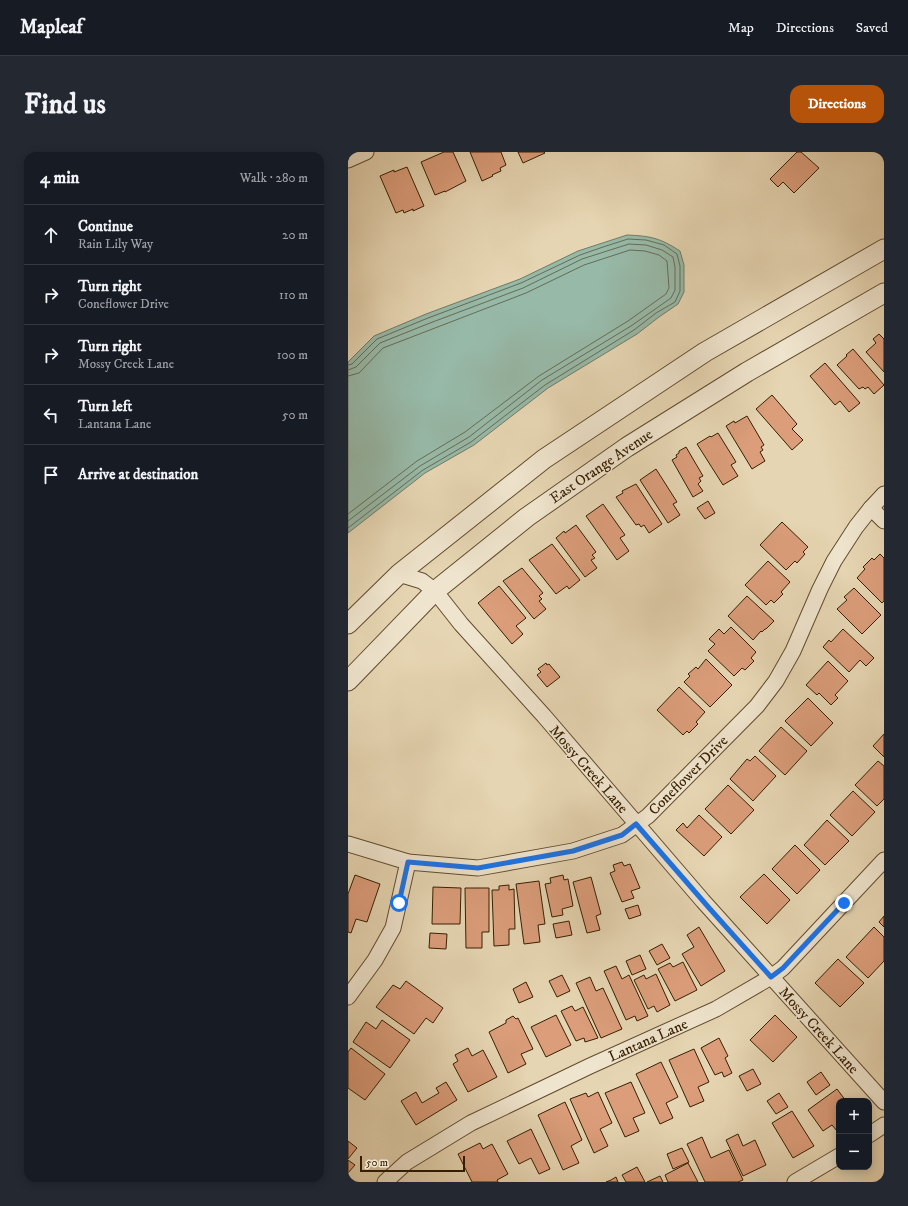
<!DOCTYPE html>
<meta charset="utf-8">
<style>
:root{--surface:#171b24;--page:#242831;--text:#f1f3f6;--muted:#9ea1a6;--line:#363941;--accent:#b45309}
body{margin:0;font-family:"IM FELL DW Pica",serif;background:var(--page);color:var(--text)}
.controls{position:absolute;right:12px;bottom:12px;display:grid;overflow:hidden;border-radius:8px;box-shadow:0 2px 10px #0003}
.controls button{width:36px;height:36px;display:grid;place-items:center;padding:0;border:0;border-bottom:1px solid var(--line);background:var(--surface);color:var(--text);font:20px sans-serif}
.scale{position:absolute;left:12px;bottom:10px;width:105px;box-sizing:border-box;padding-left:4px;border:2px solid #361f01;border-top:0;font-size:11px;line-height:14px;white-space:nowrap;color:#361f01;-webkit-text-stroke:3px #efe4cd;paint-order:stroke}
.stop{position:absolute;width:12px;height:12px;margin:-9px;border:3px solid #1a73e8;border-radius:50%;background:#fff}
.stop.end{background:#1a73e8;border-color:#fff;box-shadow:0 1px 4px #0008}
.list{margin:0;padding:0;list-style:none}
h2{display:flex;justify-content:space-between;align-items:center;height:52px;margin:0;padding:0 16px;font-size:17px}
h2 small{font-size:13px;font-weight:400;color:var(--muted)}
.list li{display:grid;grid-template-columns:26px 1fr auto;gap:12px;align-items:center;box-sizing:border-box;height:60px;padding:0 16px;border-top:1px solid var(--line)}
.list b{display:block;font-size:15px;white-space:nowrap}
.list p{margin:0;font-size:13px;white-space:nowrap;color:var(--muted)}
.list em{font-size:13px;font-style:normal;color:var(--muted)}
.icon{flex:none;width:22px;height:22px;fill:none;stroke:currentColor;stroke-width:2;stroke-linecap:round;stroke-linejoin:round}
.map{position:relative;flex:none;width:536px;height:1030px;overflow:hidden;border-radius:12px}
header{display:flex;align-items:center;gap:24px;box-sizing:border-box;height:56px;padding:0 20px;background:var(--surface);border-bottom:1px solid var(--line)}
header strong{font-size:19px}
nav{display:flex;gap:22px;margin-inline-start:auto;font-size:14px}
.intro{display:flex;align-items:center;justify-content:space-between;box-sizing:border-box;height:96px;padding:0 24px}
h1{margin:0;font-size:28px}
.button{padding:10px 18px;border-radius:12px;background:var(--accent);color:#fff;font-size:14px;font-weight:700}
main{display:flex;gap:24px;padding:0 24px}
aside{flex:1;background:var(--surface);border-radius:12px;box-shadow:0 2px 10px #0003}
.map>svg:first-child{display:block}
.water{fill:#97b9a8;stroke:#707b65}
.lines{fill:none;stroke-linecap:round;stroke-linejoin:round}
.shore{stroke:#666c54;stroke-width:1}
.building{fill:#db9d7a;stroke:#361f01}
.minor-casing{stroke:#624c2d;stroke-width:17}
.tertiary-casing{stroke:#624c2d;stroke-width:21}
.minor{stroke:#efe4cd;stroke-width:15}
.tertiary{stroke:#efe4cd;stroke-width:19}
.route{stroke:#1a73e8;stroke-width:5}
.labels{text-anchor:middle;stroke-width:3;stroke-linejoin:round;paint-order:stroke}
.street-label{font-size:15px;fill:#361f01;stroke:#efe4cd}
</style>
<header>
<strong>Mapleaf</strong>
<nav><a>Map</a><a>Directions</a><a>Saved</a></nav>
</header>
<div class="intro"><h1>Find us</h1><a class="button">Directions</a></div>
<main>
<aside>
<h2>4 min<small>Walk · 280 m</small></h2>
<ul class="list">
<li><svg class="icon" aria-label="ahead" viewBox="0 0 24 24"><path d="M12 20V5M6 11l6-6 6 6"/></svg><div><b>Continue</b><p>Rain Lily Way</p></div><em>20 m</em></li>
<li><svg class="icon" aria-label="right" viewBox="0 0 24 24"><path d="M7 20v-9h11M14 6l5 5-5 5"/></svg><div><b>Turn right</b><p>Coneflower Drive</p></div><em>110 m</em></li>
<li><svg class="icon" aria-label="right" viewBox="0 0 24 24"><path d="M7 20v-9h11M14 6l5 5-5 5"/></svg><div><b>Turn right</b><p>Mossy Creek Lane</p></div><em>100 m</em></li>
<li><svg class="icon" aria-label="left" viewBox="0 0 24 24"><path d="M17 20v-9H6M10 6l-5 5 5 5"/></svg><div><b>Turn left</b><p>Lantana Lane</p></div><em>50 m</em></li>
<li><svg class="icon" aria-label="arrive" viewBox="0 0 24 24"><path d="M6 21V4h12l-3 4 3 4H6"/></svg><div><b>Arrive at destination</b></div></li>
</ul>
</aside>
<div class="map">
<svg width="536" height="1030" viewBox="0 0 536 1030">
<rect width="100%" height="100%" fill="#e6d5b2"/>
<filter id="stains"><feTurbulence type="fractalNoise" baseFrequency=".005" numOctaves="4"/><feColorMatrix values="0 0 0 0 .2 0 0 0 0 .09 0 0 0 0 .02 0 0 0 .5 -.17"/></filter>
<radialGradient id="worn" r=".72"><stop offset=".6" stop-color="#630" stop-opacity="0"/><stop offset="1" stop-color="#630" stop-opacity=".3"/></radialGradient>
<path class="water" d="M279 83C303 84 312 86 332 99L336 113V140L330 152 311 165 289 182 200 236 126 293 77 321 0 381V210L26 184 78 162 172 127 230 99Z"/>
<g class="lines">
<g class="shore">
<path d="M0 213 4 212 29 187 80 166 173 131 232 103 255 95 280 87 298 88 316 93 329 102 332 114V139L327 150 308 161 286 178 197 233 123 290 75 318 0 376"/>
<path d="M0 218 8 215 32 191 82 171 175 136 234 107 281 92 298 93 314 98 325 105 327 115V138L323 146 283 174 194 228 121 285 72 314 0 369"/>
<path d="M0 224 11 221 35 196 178 141 236 113 282 98 297 99 311 103 319 109 321 136 318 142 280 169 191 224 117 280 69 309 0 362"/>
</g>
</g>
<g class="building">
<path d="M96 0H105L118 29 97 40V39L87 43 73 10Z"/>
<path d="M122 0H153L158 13 152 16 153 19 144 23 145 24 134 29Z"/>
<path d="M170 0H196L197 1 175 11Z"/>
<path d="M449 0H453L471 16 446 41 435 30 430 35 422 27Z"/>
<path d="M59 15 76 54 65 59V57L56 61 55 58 48 61 32 24 46 18V20Z"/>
<path d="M531 182 536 187V220L518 200 528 191 525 187Z"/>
<path d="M505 197 536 233 526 242 520 235 517 237 515 235 511 237 489 213 499 204 498 203Z"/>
<path d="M477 211 512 251 501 260 492 249 487 253 462 224Z"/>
<path d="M424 243 449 272 444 277 455 288 444 298 408 257Z"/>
<path d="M399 264 416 293 413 295 415 298 412 300 417 309 404 317 378 274 386 269 387 271Z"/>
<path d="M370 281 388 310 383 313 390 324 375 333 349 292 362 284 363 285Z"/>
<path d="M338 295 355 324 351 326 353 329 350 332 355 339 345 345 324 308 329 305 328 303 331 301V299Z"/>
<path d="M308 317 329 350 325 352 332 363 320 371 292 328Z"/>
<path d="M288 332 314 372 301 381 296 373 293 375 291 372 288 373 268 345 275 341 274 339Z"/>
<path d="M360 349 367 361 357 367 349 356Z"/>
<path d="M255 352 277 383 272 386 281 399 269 408 238 364Z"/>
<path d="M434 370 460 395 455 400 457 402 449 411 447 409 438 418 412 393Z"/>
<path d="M228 373 248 400 244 403 247 406 243 408 249 416 237 425 208 386 216 379 217 381Z"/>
<path d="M204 392 232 428 221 437 219 434 208 442 181 408Z"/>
<path d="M532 402 536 406V449L534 451 509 426 517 417 515 415 524 406 526 408Z"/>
<path d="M420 409 442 430 433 440 435 442 426 451 423 448 418 453 397 433Z"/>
<path d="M174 416 195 441 191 444 194 447 191 449 198 457 186 467 155 429Z"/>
<path d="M151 434 178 466 168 474 175 482 164 492 130 451Z"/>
<path d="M506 436 533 463 514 482 489 457 499 448 496 445Z"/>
<path d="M399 444 426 469 418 477H417L414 480 413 479 405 488 380 464Z"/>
<path d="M383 475 408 500 403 506 406 509 397 518 394 516 386 524 360 499 367 492 361 487 371 477 376 482Z"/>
<path d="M495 477 526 506 518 514 512 508 501 520 475 495 481 488 483 490Z"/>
<path d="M358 507 384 533 362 555 336 530 342 524 340 522 348 515 350 517Z"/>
<path d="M480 509 500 529 487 543 490 546 483 553 471 541 469 543 458 533Z"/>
<path d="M198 511 199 513 201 512 212 525 199 535 189 523 193 520 190 517Z"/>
<path d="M331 535 357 560 348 570 350 572 341 581 339 579 335 583 309 558Z"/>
<path d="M460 546 485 571 463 594 437 569Z"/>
<path d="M433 575 459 599 437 623 411 599Z"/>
<path d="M536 582V605L525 594Z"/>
<path d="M407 604 428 624 405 649 382 627 399 607 402 609Z"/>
<path d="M530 609 536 614V647L529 654 507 633Z"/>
<path d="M380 633 406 658 383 682 357 657Z"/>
<path d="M505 639 527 660 504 684 482 663Z"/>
<path d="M351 663 374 685 356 704 328 678 335 671 339 676Z"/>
<path d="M479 668 501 689 477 713 456 693Z"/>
<path d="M447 693 472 718 449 742 424 717Z"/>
<path d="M274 710 276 714 282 712 292 736 283 739 286 746 274 750 262 721 267 719 265 713Z"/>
<path d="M416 722 442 748 419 772 392 745Z"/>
<path d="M7 723 32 732 19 770 8 767 3 781 0 780V742Z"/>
<path d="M215 723 216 728 220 727 225 754 214 757 215 763 204 765 197 732 203 731 202 726Z"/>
<path d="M243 725 253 762 248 764 252 778 239 781 225 730Z"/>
<path d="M191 729 197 772 190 773 192 790 176 792 168 732Z"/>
<path d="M161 733V738L166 737 167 777H161V793L146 794 144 738H151V734Z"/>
<path d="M85 735 113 736 112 772H84Z"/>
<path d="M117 736H141V780H134V796H118Z"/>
<path d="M290 753 293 763 281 767 277 757Z"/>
<path d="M536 764V775L531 770Z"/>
<path d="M221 769 224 783 208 786 205 772Z"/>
<path d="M351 775 377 819 353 834 334 802 346 795 339 783Z"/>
<path d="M526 775 536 785V809L520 826 498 805Z"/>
<path d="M82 781 99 782 98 797 81 796Z"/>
<path d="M314 792 322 806 309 813 301 799Z"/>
<path d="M292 803 298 817 284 823 278 809Z"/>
<path d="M490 807 516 831 492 855 467 831Z"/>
<path d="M335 810 349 838 327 849 310 817 322 811 325 815Z"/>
<path d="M268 814 274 827 281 823 300 864 289 869 287 864 278 868 256 819Z"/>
<path d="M308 822 322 853 309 860 306 854 300 857 286 828 296 823 298 827Z"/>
<path d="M214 823 222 839 209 845 201 829Z"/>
<path d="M242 825 248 839 255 836 274 877 253 886 228 831Z"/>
<path d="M58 829 95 856 85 871 78 866 66 882 28 855 45 833 52 837Z"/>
<path d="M178 830 185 845 171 851 165 837Z"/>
<path d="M224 854 227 859 235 855 250 886 237 890 236 886 228 889 213 859Z"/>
<path d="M208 863 223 893 198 905 183 875Z"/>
<path d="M427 863 449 885 425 910 402 888Z"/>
<path d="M165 864 168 867 170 866 185 897 173 902 178 912 160 921 141 880 158 871V868Z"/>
<path d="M34 868 62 888 42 916 5 890 18 870 28 877Z"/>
<path d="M371 886 380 904 377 906 384 921 376 925 374 920 367 923 353 896Z"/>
<path d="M3 896 37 922 17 948 0 936V900Z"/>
<path d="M120 896 124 904 135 898 149 925 120 940 105 912 110 909 107 903Z"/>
<path d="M346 897 361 930 350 935 356 949 342 955 321 908Z"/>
<path d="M313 910 330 945 318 951 325 966 312 972 288 922Z"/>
<path d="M405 917 413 932 399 939 391 924Z"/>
<path d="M473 920 482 933 468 943 459 930Z"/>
<path d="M98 930 109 948 68 973 53 949 68 940 74 951 91 941 88 936Z"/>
<path d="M283 930 297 961 285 966 291 979 277 985 257 941Z"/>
<path d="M489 937 498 949H491V977L489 979 484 973 475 979 460 958Z"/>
<path d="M250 940 264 971 252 977 260 994 246 1001 222 947 238 941 240 945Z"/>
<path d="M431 941 440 955 428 962 419 949Z"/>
<path d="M217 950 234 988 223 994 231 1011 215 1018 190 963Z"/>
<path d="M444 959 466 994 445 1006 424 971Z"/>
<path d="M183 977 202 1017 191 1022 183 1006 171 1012 159 989Z"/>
<path d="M390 982 395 994 407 988 418 1013 395 1024 378 988Z"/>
<path d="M354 985 363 1006 381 998 395 1028 390 1030H357L339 992Z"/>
<path d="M0 989 9 996 0 1007Z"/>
<path d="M132 991 135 997 144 992 160 1022 149 1028 150 1030H124L110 1002Z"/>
<path d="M334 996 341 1010 325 1017 319 1002Z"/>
<path d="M0 1008 7 1013 0 1021Z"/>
<path d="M340 1011 350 1030H320L317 1023Z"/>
<path d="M289 1015 297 1030H278L274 1023Z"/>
<path d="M312 1024 315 1030H299Z"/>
<path d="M268 1025 270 1030H258L263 1028Z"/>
</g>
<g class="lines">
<defs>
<g id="minor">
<path d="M0 8 18 0"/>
<path d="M523 356 536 369"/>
<path d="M51 422 74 429 87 439 113 472 196 564 355 749 536 950"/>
<path d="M0 692 60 710 130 716 225 699 274 683 300 664 409 554 428 529 445 499 472 437 486 409 508 375 523 356 536 342"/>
<path d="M0 845 27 808 45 776 60 710"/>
<path d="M521 983 536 973"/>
<path d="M37 1030 59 1010 123 971 242 914 368 857 423 825 435 816 536 708"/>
<path d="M447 1030 491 1004"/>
</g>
<g id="tertiary">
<path d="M0 472 51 422 196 307 357 200 536 97"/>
<path d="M0 529 87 439 179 365 279 295 399 220 536 141"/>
</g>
</defs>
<use href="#minor" class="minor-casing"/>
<use href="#tertiary" class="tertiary-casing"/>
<use href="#minor" class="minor"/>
<use href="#tertiary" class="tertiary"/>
</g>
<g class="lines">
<path class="route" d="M51 751 60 710 130 716 225 699 274 683 288 672 362 757 423 825 435 816 496 751"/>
</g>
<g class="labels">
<g class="street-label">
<text transform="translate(253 314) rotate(-34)" y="5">East Orange Avenue</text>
<text transform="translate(241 617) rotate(49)" y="5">Mossy Creek Lane</text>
<text transform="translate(340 623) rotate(-45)" y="5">Coneflower Drive</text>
<text transform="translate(471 878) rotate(48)" y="5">Mossy Creek Lane</text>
<text transform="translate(300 888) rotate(-24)" y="5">Lantana Lane</text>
</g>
</g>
<rect width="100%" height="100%" filter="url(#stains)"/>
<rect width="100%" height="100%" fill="url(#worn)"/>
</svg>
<div class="controls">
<button>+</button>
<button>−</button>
</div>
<div class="scale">50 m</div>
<div class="stop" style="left:51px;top:751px"></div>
<div class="stop end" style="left:496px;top:751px"></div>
</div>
</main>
